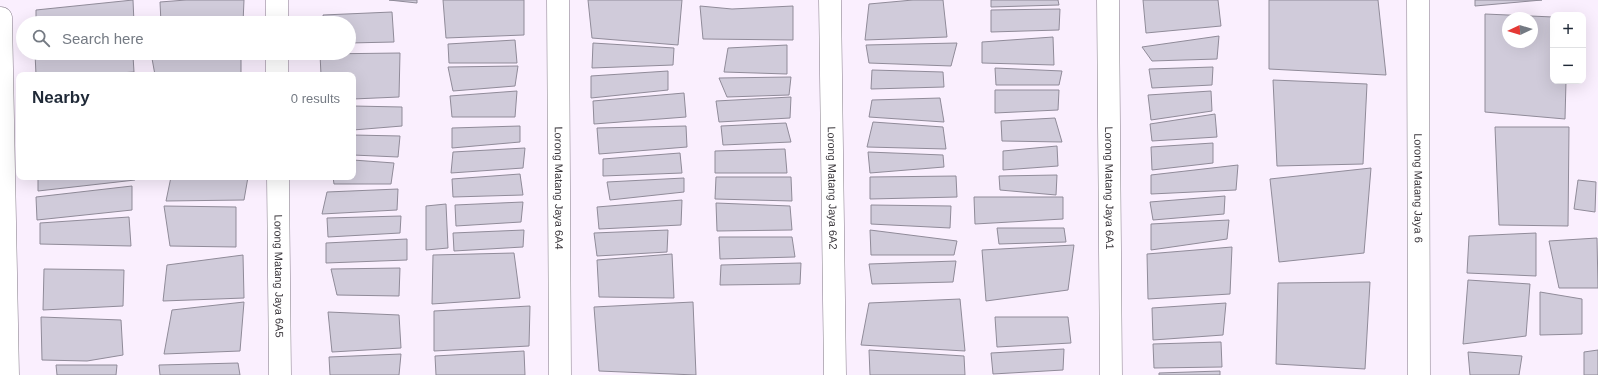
<!DOCTYPE html>
<meta charset="utf-8">
<style>
:root{--surface:#fff;--page:#f6f6f7;--text:#1f2937;--muted:#747a83;--line:#e0e1e3}
body{margin:0;font-family:Helvetica,sans-serif;background:var(--page);color:var(--text)}
.controls{position:absolute;right:12px;top:12px;display:grid;overflow:hidden;border-radius:8px;box-shadow:0 4px 16px #0002}
.controls button{width:36px;height:36px;display:grid;place-items:center;padding:0;border:0;border-bottom:1px solid var(--line);background:var(--surface);color:var(--text);font:20px sans-serif}
.compass{position:absolute;left:1502px;top:12px;width:36px;height:36px;border-radius:50%;background:var(--surface);box-shadow:0 4px 16px #0002;rotate:266deg}
.list{margin:0;padding:0;list-style:none}
h2{display:flex;justify-content:space-between;align-items:center;height:52px;margin:0;padding:0 16px;font-size:17px}
h2 small{font-size:13px;font-weight:400;color:var(--muted)}
.icon{flex:none;width:22px;height:22px;fill:none;stroke:currentColor;stroke-width:2;stroke-linecap:round;stroke-linejoin:round}
.map{position:relative;flex:none;width:1598px;height:375px;overflow:hidden}
.search{position:absolute;background:var(--surface);box-shadow:0 4px 16px #0002;left:16px;top:16px;width:340px;height:44px;display:flex;align-items:center;gap:10px;box-sizing:border-box;padding:0 14px;border-radius:22px;color:var(--muted);font-size:15px}
.panel{position:absolute;background:var(--surface);box-shadow:0 4px 16px #0002;left:16px;top:72px;width:340px;height:108px;border-radius:8px}
.map>svg:first-child{display:block}
.building{fill:#d0cbda;stroke:#908b99;fill-rule:evenodd}
.lines{fill:none;stroke-linecap:round;stroke-linejoin:round}
.minor-casing{stroke:#847b88;stroke-width:23}
.minor{stroke:#fff;stroke-width:22}
.labels{text-anchor:middle;stroke-width:3.5;stroke-linejoin:round;paint-order:stroke}
.street-label{font-size:11px;fill:#3b373c;stroke:#fff}
</style>
<div class="map">
<svg width="1598" height="375" viewBox="0 0 1598 375">
<rect width="100%" height="100%" fill="#faeffe"/>
<g class="building">
<path d="M133 0 134 23H36V10Z"/>
<path d="M186 0H244L243 23H161L160 2Z"/>
<path d="M389 0H417V3Z"/>
<path d="M443 0H524V35L446 38Z"/>
<path d="M588 0H682L678 45 592 38Z"/>
<path d="M913 0H943L947 37 865 40 869 4Z"/>
<path d="M991 0H1058L1059 5 991 7Z"/>
<path d="M1143 0H1218L1221 26 1146 33Z"/>
<path d="M1269 0H1378L1386 75 1269 69Z"/>
<path d="M1475 0H1542L1475 6Z"/>
<path d="M700 6 732 9 793 6V40L703 39Z"/>
<path d="M1060 9 1059 30 991 32V10Z"/>
<path d="M392 12 394 42 349 43V23H324L323 15Z"/>
<path d="M1485 14 1553 17V81H1566L1565 119 1485 112ZM1508 18H1532V42H1508Z"/>
<path d="M1219 36 1217 59 1152 61 1142 47Z"/>
<path d="M1053 37 1054 65 982 63V42Z"/>
<path d="M515 40 517 63H449L448 44Z"/>
<path d="M593 43 674 48 673 65 592 68Z"/>
<path d="M957 43 951 66 869 63 866 45Z"/>
<path d="M787 45V74L724 72 728 48Z"/>
<path d="M35 53 133 56 134 72 91 75H36Z"/>
<path d="M151 53H241V75H155Z"/>
<path d="M400 53 399 97 353 99V75H321L320 54Z"/>
<path d="M518 66 515 86 453 91 448 67Z"/>
<path d="M1213 67 1212 85 1152 88 1149 69Z"/>
<path d="M995 68 1062 71 1059 85H996Z"/>
<path d="M872 70 943 72 944 87 871 89Z"/>
<path d="M668 71V90L591 98V76Z"/>
<path d="M791 77 789 95 727 97 719 78Z"/>
<path d="M1273 80 1367 84 1363 164 1277 166Z"/>
<path d="M995 90H1059L1058 110 995 113Z"/>
<path d="M517 91 515 117H452L450 96Z"/>
<path d="M1211 91 1212 111 1151 120 1148 95Z"/>
<path d="M684 93 686 117 594 124 593 101Z"/>
<path d="M791 97 790 118 719 122 716 101Z"/>
<path d="M940 98 944 122 869 117 872 100Z"/>
<path d="M353 106 402 107V126L353 130Z"/>
<path d="M1215 114 1217 137 1152 141 1150 124Z"/>
<path d="M1055 118 1062 142 1002 141 1001 121Z"/>
<path d="M873 122 943 127 946 149 867 147Z"/>
<path d="M786 123 791 142 723 145 721 126Z"/>
<path d="M520 126V142L452 148V128Z"/>
<path d="M686 126 687 147 599 154 597 128Z"/>
<path d="M1495 127H1569L1568 226 1499 225Z"/>
<path d="M353 135 400 136 398 157 353 155Z"/>
<path d="M1213 143V163L1152 170 1151 147Z"/>
<path d="M1057 146 1058 166 1003 170V151Z"/>
<path d="M525 148 523 168 451 173 453 152Z"/>
<path d="M785 149 787 173H715V151Z"/>
<path d="M868 152 943 155 944 167 870 173Z"/>
<path d="M680 153 682 173 603 176V159Z"/>
<path d="M353 160 394 163 391 184H334L333 177H353Z"/>
<path d="M1238 165 1236 190 1151 194V175Z"/>
<path d="M1371 168 1364 253 1279 262 1270 179Z"/>
<path d="M520 174 523 195 453 197 452 179Z"/>
<path d="M1057 175 1056 195 1000 190 999 176Z"/>
<path d="M956 176 957 197 870 199V177Z"/>
<path d="M38 177H135V180L38 191Z"/>
<path d="M171 177H248L244 200 166 201Z"/>
<path d="M716 177H791L792 201 715 199Z"/>
<path d="M684 178V192L610 200 607 182Z"/>
<path d="M1578 180 1596 182 1595 212 1574 209Z"/>
<path d="M132 186V210L37 220 36 197Z"/>
<path d="M398 189 397 210 322 214 327 192Z"/>
<path d="M1225 196 1224 214 1153 220 1150 202Z"/>
<path d="M974 197H1063V219L975 224Z"/>
<path d="M682 200 681 225 599 229 597 207Z"/>
<path d="M523 202 521 222 456 226 455 205Z"/>
<path d="M716 203 790 206 792 230 717 231Z"/>
<path d="M446 204 448 248 426 250V206Z"/>
<path d="M871 205 951 206 950 228 871 224Z"/>
<path d="M164 206 236 207V247L170 246Z"/>
<path d="M401 216 400 233 328 237 327 218Z"/>
<path d="M129 217 131 246 40 244V223Z"/>
<path d="M1229 220 1227 239 1151 250V224Z"/>
<path d="M997 228H1064L1066 242 999 244Z"/>
<path d="M524 230 523 247 454 251 453 233Z"/>
<path d="M668 230 667 252 597 256 594 233Z"/>
<path d="M870 230 957 241 954 255H871Z"/>
<path d="M1536 233V276L1467 273 1469 236Z"/>
<path d="M719 237H792L795 257 720 259Z"/>
<path d="M1597 238 1598 288H1559L1549 241Z"/>
<path d="M407 239V260L326 263V243Z"/>
<path d="M1074 245 1068 290 986 301 982 250Z"/>
<path d="M1232 247 1230 294 1148 299 1147 254Z"/>
<path d="M514 253 520 298 432 304 433 255Z"/>
<path d="M672 254 674 298 599 297 597 260Z"/>
<path d="M243 255 244 298 163 301 167 265Z"/>
<path d="M956 261 953 282 872 284 869 264Z"/>
<path d="M801 263 800 284 720 285 721 265Z"/>
<path d="M400 268 399 296 337 295 331 269Z"/>
<path d="M44 269 124 270 123 306 43 310Z"/>
<path d="M1468 280 1530 284 1526 336 1463 344Z"/>
<path d="M1370 282 1365 369 1276 364 1278 283Z"/>
<path d="M1540 292 1582 299V334L1540 335Z"/>
<path d="M960 299 965 351 861 345 869 303Z"/>
<path d="M244 302 240 351 164 354 172 310Z"/>
<path d="M693 302 696 375 599 371 594 307Z"/>
<path d="M1226 303 1223 335 1153 340 1152 308Z"/>
<path d="M530 306 529 346 434 351V311Z"/>
<path d="M328 312 399 315 401 348 332 352Z"/>
<path d="M41 317 121 320 123 355 87 361 42 360Z"/>
<path d="M995 317H1068L1071 343 997 347Z"/>
<path d="M1221 342 1222 367 1154 368 1153 344Z"/>
<path d="M1064 349 1063 370 993 374 991 353Z"/>
<path d="M869 350 964 356 965 375H870Z"/>
<path d="M1598 350V375H1584V352Z"/>
<path d="M524 351 525 375H436L435 356Z"/>
<path d="M1468 352 1522 356 1519 375H1470Z"/>
<path d="M401 354 399 375H330L329 357Z"/>
<path d="M238 363 240 375H160L159 365Z"/>
<path d="M56 365H117L116 375H57Z"/>
<path d="M1220 371V375H1159V373Z"/>
</g>
<g class="lines">
<defs>
<g id="minor">
<path d="M277 0V23"/>
<path id="s1" d="M558 0 560 375"/>
<path id="s2" d="M830 0 835 375"/>
<path id="s3" d="M1108 0 1111 375"/>
<path id="s4" d="M1418 0 1419 375"/>
<path d="M1 18 8 375"/>
<path d="M277 53V75"/>
<path id="s5" d="M278 177 280 375"/>
</g>
</defs>
<use href="#minor" class="minor-casing"/>
<use href="#minor" class="minor"/>
</g>
<g class="labels">
<g class="street-label">
<text dy="4" stroke="none"><textPath href="#s1" startOffset="188">Lorong Matang Jaya 6A4</textPath></text>
<text dy="4" stroke="none"><textPath href="#s2" startOffset="188">Lorong Matang Jaya 6A2</textPath></text>
<text dy="4" stroke="none"><textPath href="#s3" startOffset="188">Lorong Matang Jaya 6A1</textPath></text>
<text dy="4" stroke="none"><textPath href="#s4" startOffset="188">Lorong Matang Jaya 6</textPath></text>
<text dy="4" stroke="none"><textPath href="#s5" startOffset="99">Lorong Matang Jaya 6A5</textPath></text>
</g>
</g>
</svg>
<div class="controls">
<button>+</button>
<button>−</button>
</div>
<svg class="compass" viewBox="-18 -18 36 36"><path d="M0-13l5 13h-10z" fill="#e53935"/><path d="M0 13l5-13h-10z" fill="#747a83"/></svg>
<div class="search"><svg class="icon" aria-label="search" viewBox="0 0 24 24"><circle cx="10" cy="10" r="6"/><path d="M15 15l6 6"/></svg>Search here</div>
<section class="panel">
<h2>Nearby<small>0 results</small></h2>
<ul class="list">
</ul>
</section>
</div>
